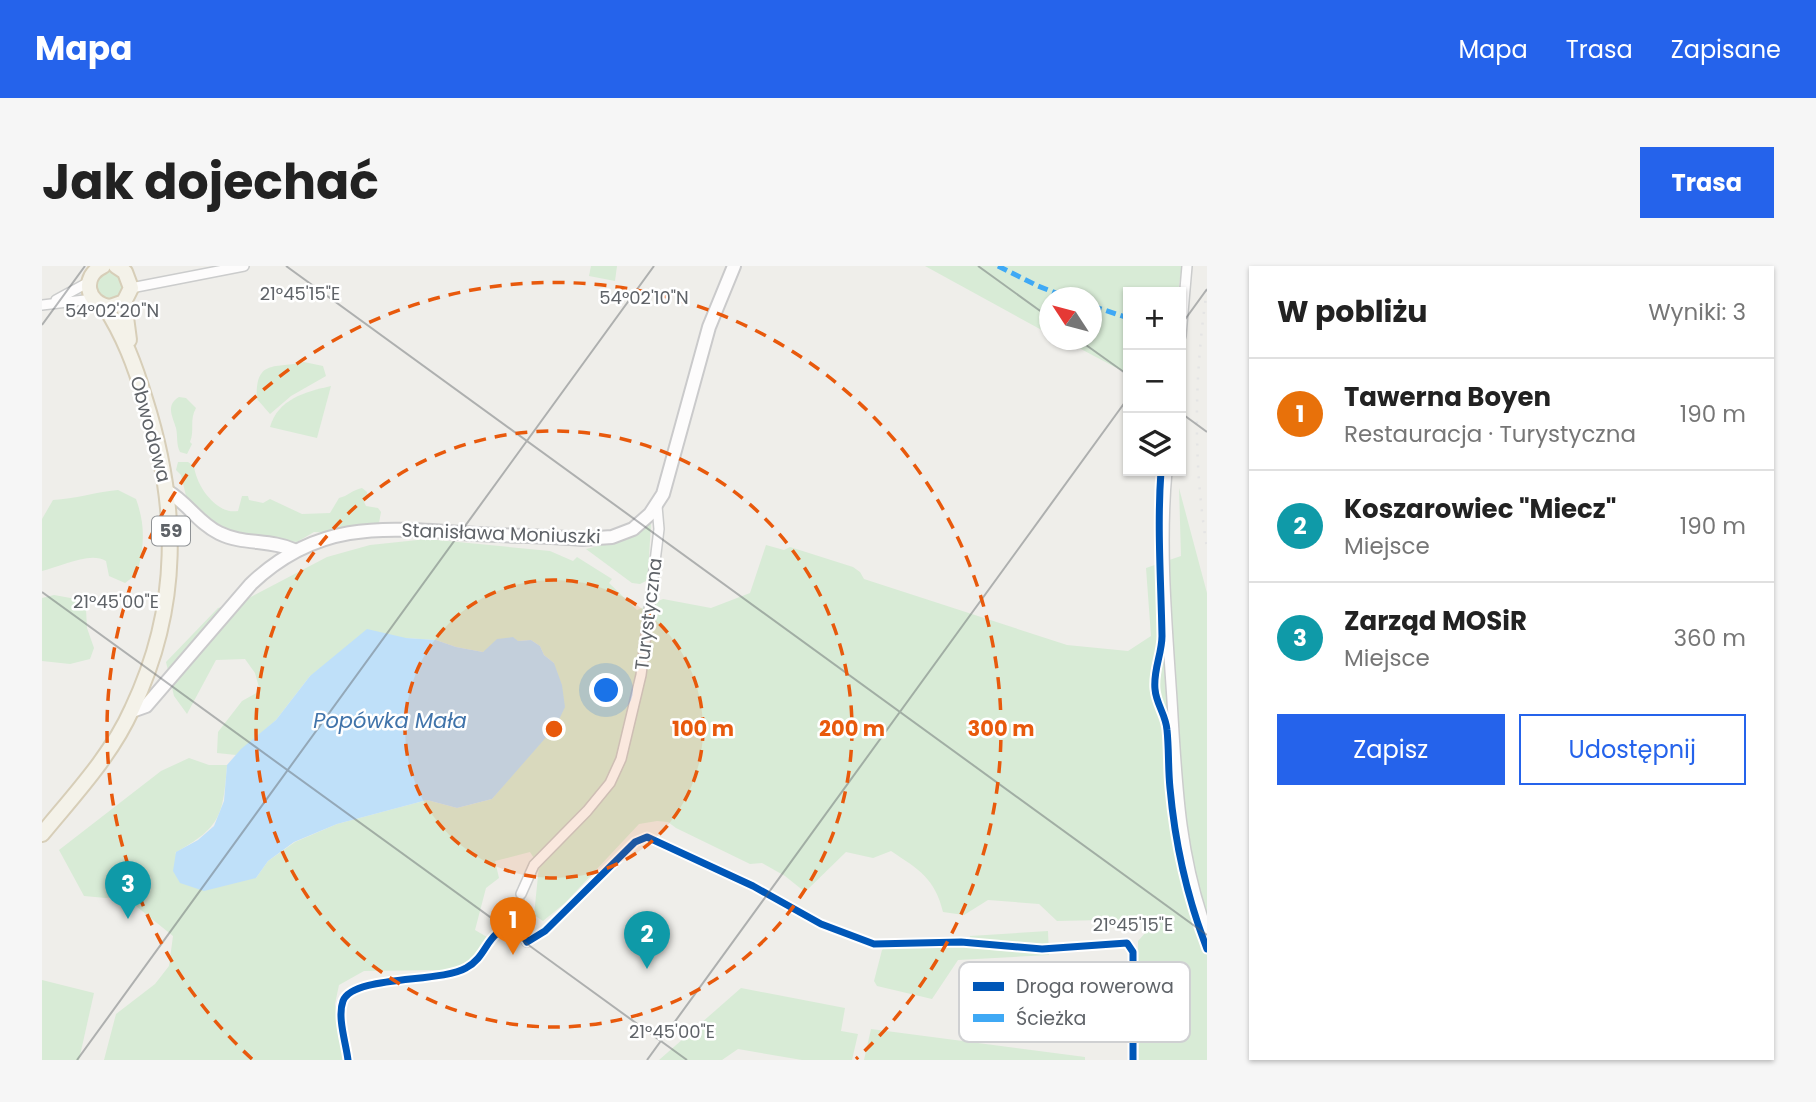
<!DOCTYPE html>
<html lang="pl">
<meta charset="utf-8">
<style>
:root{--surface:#fff;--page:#f6f6f6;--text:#222;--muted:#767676;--line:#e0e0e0;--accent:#2563eb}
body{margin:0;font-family:Poppins,sans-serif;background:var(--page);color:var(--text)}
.controls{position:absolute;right:21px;top:21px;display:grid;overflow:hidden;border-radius:0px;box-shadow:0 2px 5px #0004}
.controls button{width:63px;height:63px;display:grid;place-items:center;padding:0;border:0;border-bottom:2px solid var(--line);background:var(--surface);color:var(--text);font:35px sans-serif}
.compass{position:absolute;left:997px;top:21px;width:63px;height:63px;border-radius:50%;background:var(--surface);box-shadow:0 2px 5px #0004;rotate:306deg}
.you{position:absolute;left:565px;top:425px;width:24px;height:24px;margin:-18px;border:5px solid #fff;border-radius:50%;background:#1a73e8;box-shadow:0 0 0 10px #1a73e833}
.badge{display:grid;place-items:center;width:46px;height:46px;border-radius:50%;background:var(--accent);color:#fff;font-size:23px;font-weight:700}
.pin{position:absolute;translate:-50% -58px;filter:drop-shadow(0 2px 4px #0008)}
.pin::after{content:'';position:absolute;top:37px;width:24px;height:21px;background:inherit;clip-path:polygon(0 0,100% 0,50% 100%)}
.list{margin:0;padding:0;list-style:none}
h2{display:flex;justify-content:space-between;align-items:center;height:91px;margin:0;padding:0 28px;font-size:30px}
h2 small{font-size:23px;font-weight:400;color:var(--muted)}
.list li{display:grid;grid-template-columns:46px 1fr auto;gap:21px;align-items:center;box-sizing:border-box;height:112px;padding:0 28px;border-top:2px solid var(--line)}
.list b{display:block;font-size:26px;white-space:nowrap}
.list p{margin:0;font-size:23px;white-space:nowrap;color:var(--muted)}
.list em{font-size:23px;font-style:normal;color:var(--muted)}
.actions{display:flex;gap:14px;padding:21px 28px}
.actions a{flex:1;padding:16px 0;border:2px solid var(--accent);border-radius:0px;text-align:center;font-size:24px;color:var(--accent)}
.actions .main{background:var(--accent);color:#fff}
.icon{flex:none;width:38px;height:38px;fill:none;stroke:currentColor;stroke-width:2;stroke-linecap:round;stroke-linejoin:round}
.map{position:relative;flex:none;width:1165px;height:794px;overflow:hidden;border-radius:0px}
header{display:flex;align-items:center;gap:42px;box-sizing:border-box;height:98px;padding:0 35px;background:var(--accent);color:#fff}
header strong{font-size:33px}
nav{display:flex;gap:38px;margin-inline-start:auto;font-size:24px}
.intro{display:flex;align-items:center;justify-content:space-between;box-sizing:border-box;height:168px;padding:0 42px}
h1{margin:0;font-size:49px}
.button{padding:18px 32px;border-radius:0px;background:var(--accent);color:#fff;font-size:24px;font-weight:700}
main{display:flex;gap:42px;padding:0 42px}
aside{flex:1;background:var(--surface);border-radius:0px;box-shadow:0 2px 5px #0004}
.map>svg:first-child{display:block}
.green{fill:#d8ebd6}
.water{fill:#bfe0f9}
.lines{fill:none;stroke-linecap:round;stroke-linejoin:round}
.street-tunnel{stroke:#cbcbca;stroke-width:9;stroke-dasharray:9 4.5;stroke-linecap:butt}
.street-casing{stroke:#cbcccc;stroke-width:12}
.secondary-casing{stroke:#cacacb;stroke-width:16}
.primary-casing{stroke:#d7ceb8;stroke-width:18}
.street{stroke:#fdfcfc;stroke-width:9}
.secondary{stroke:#fdfcfc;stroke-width:12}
.primary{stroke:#f4f2e9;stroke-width:14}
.rail{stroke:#e4e4e4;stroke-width:2.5;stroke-dasharray:2 9;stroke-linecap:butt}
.quiet{stroke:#3fa9f5;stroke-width:5;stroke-dasharray:10 5;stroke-linecap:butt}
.cycleway-casing{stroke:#fff;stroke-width:11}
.cycleway{stroke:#0057b8;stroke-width:7}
.ticks{fill:none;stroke:#5f6368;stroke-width:2;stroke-opacity:0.45}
.ring{fill:none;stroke:#e8590c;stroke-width:3.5;stroke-dasharray:12 9}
.labels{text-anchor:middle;stroke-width:5;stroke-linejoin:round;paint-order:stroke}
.shield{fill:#fff;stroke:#8f9295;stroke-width:2}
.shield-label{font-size:18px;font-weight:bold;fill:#5f6368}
.street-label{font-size:19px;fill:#5f6368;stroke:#fff}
.water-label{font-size:21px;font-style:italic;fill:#4174aa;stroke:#fff}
.key{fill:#fff;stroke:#cfd0d2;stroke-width:2}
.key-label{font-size:19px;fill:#5f6368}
.ticks-label{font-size:18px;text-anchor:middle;fill:#5f6368;stroke:#fff;stroke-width:5;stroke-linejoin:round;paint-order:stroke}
.centre{fill:#e8590c;stroke:#fff;stroke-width:3.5}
.ring-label{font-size:21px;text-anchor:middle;font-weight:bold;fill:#e8590c;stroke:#fff;stroke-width:5;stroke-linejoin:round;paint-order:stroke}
</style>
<header>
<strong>Mapa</strong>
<nav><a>Mapa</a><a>Trasa</a><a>Zapisane</a></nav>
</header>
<div class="intro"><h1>Jak dojechać</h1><a class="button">Trasa</a></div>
<main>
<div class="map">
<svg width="1165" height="794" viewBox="0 0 1165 794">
<rect width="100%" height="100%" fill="#efeeea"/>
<g class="green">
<path d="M549 0H575L573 15 547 10Z"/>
<path d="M883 0H1140L1136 26H1086V108L1022 74H1050V32H1008L1007 68Z"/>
<circle cx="67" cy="20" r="14"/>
<path d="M262 96 281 100 284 110 249 130 228 148 215 133C213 92 234 103 262 96Z"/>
<path d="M289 120 275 172 228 161C236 133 263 126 289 120Z"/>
<path d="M137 131 144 132 154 142C147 154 153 164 148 176L150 178 145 188 138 186C134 178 136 171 134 162 131 151 123 139 137 131Z"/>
<path d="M136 196H146L152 200C154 219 174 249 196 245L200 230H206L207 234 221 237 228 233 260 248 288 247 297 232C306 230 310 224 320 222L325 226 326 232 322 236 324 240 336 242 339 246 337 257 298 262 291 267 272 266 255 276 221 273 191 266 155 246 144 230 139 209 134 204Z"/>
<path d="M1137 222 1165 327V794H1097L1096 675 1105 665 1108 653 1015 655 997 638 946 634 922 649 901 646C893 612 876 603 849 585L831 592 804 586 763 626 743 610 720 597 708 598 634 562 626 556 615 555 597 558 523 637 501 655 492 649 497 600 488 586 453 595 457 612 444 622 433 664 445 671 426 698 405 704 322 705 297 719 293 738 302 794H62L74 748 113 718 127 700 131 670 94 640 78 630 64 632 42 630 17 584 119 505 147 492 167 499H185C181 550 179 561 133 587L214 612 226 595 253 576 295 558 385 534 415 542 450 533 480 497 512 397 502 389 498 380 489 374 476 375 441 386 414 381 394 374 364 372 268 410 234 454 194 489 175 487 176 466 200 435 218 425 213 407 203 393 174 394 145 448 132 430 124 396 176 342 201 335 285 291 328 279 385 273 508 285 531 295 535 291 570 313 567 317 595 344 621 333 669 342 708 327 724 279 742 284 748 281 811 301 818 306 822 313 1025 379 1086 385 1109 370 1104 302 1139 290Z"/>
<path d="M76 224 94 233C104 261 102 280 95 308L83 317 67 310 64 295C48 285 18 301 0 305V253L11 234C33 233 53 226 76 224Z"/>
<path d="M609 257 606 308 604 315 598 318 590 317 544 283 584 273Z"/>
<path d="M12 329 34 333 44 343 45 362 52 382 48 393 28 398 0 395V332Z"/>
<path d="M1006 665 1007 689 916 694 890 733 835 720 832 715 840 684 843 681 926 680 928 670Z"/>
<path d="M0 714 52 727 37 794H0Z"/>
<path d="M699 722 803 742 799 765 816 768 810 794H760L696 783 680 794H617Z"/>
<path d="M829 763 1043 791V794H822Z"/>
</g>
<path class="water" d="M325 363 364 372 394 374 414 381 441 386 455 373 471 371 476 375 489 374 498 380 502 389 512 397 520 419 523 441 514 460 450 533 415 542 385 534 295 558 252 576 226 595 214 612 162 625 138 617 131 605 134 586 156 574 172 560 182 535 185 499 199 483 234 454 268 410Z"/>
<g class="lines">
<path class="street-tunnel" d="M476 652 479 628"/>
<defs>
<g id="street">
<path d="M89 22 202 0"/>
<path d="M14 34 47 16"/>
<path d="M0 39 51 33"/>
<path d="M1139 70 1145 0"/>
<path d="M1125 205C1118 280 1125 358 1130 434 1135 515 1137 586 1165 664"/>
<path d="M479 628 492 599 545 545 568 517 579 493 599 409 617 263 615 240"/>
<path d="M476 652V659L485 676"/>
</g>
<g id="secondary">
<path d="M125 225C145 236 156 257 177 267 201 279 228 273 252 284"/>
<path d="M90 445 104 440 209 318C278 252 346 262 434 268 469 270 505 270 540 273L570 271 591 263 608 248 621 228 667 61 692 0"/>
</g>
<g id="primary">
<path d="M61 0C39 10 44 38 68 41L82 36 89 22 83 6 74 0"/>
<path d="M82 36 87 74"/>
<path d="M0 568C32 529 69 490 90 443 139 340 137 240 103 133 93 100 82 70 63 41"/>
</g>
</defs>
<use href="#street" class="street-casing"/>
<use href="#secondary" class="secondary-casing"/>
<use href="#primary" class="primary-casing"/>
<use href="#street" class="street"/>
<use href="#secondary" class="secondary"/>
<use href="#primary" class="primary"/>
<path class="rail" d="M1165 24C1152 110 1151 197 1165 282"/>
<g class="quiet">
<path d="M956 0 996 20 1027 32"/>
<path d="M1050 40 1086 52"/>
</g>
<defs>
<g id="cycleway">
<path d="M1119 205C1115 260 1119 315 1120 370 1120 388 1111 404 1113 423 1114 438 1124 449 1125 464 1127 483 1126 503 1128 522 1133 578 1145 631 1165 683"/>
<path d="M306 794C304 777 295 751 301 735 311 709 399 717 424 702 448 689 442 664 476 659L485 676 503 665 593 576 605 571 711 620 779 658 832 678 919 676 1000 683 1085 677 1091 686V794"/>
</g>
</defs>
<use href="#cycleway" class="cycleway-casing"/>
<use href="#cycleway" class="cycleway"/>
</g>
<path class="ticks" d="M244 0 1165 669M936 0 1008 52M0 59 43 0M1139 59 1165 23M1037 74 1086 109M1139 147 1165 166M0 326 645 794M35 794 612 0M605 794 1086 132"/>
<circle cx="512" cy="463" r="149" fill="#e8590c" fill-opacity=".12"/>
<g class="ring">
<circle cx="512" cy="463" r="149"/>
<circle cx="512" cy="463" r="298"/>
<path d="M210 793A447 447 0 1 1 814 793"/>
</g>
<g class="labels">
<rect class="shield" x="110" y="250.5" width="38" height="29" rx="5"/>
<g class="shield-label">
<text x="129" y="271">59</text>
</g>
<g class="street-label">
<text transform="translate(109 163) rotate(75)" y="7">Obwodowa</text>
<text transform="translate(459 267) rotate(2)" y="7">Stanisława Moniuszki</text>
<text transform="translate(606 348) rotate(-83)" y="7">Turystyczna</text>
</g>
<g class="water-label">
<text x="348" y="462">Popówka Mała</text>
</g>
</g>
<rect x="917" y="696" width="231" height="80" rx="10" class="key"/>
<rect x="931" y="716" width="31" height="9" fill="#0057b8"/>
<rect x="931" y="748" width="31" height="8" fill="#3fa9f5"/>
<g class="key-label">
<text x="974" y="727">Droga rowerowa</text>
<text x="974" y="759">Ścieżka</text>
</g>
<g class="ticks-label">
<text x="258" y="34">21°45'15"E</text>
<text x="602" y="38">54°02'10"N</text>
<text x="70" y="51">54°02'20"N</text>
<text x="74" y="342">21°45'00"E</text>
<text x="1091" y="665">21°45'15"E</text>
<text x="630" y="772">21°45'00"E</text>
</g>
<circle cx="512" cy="463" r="10" class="centre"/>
<g class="ring-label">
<text x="661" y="470">100 m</text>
<text x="810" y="470">200 m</text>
<text x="959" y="470">300 m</text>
</g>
</svg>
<div class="controls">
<button>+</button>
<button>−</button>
<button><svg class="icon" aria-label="layers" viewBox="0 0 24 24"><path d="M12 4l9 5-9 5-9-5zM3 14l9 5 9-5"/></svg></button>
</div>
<svg class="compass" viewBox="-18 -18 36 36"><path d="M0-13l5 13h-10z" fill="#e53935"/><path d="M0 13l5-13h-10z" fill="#767676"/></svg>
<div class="you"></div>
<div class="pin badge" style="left:471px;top:689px;background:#e8710a">1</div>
<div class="pin badge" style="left:605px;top:703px;background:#0f9aa8">2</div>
<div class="pin badge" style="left:86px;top:653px;background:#0f9aa8">3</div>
</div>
<aside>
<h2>W pobliżu<small>Wyniki: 3</small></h2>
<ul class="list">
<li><span class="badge" style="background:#e8710a">1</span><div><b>Tawerna Boyen</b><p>Restauracja · Turystyczna</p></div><em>190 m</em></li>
<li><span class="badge" style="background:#0f9aa8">2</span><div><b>Koszarowiec &quot;Miecz&quot;</b><p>Miejsce</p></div><em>190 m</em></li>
<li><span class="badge" style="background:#0f9aa8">3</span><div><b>Zarząd MOSiR</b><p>Miejsce</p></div><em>360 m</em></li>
</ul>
<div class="actions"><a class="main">Zapisz</a><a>Udostępnij</a></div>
</aside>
</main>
